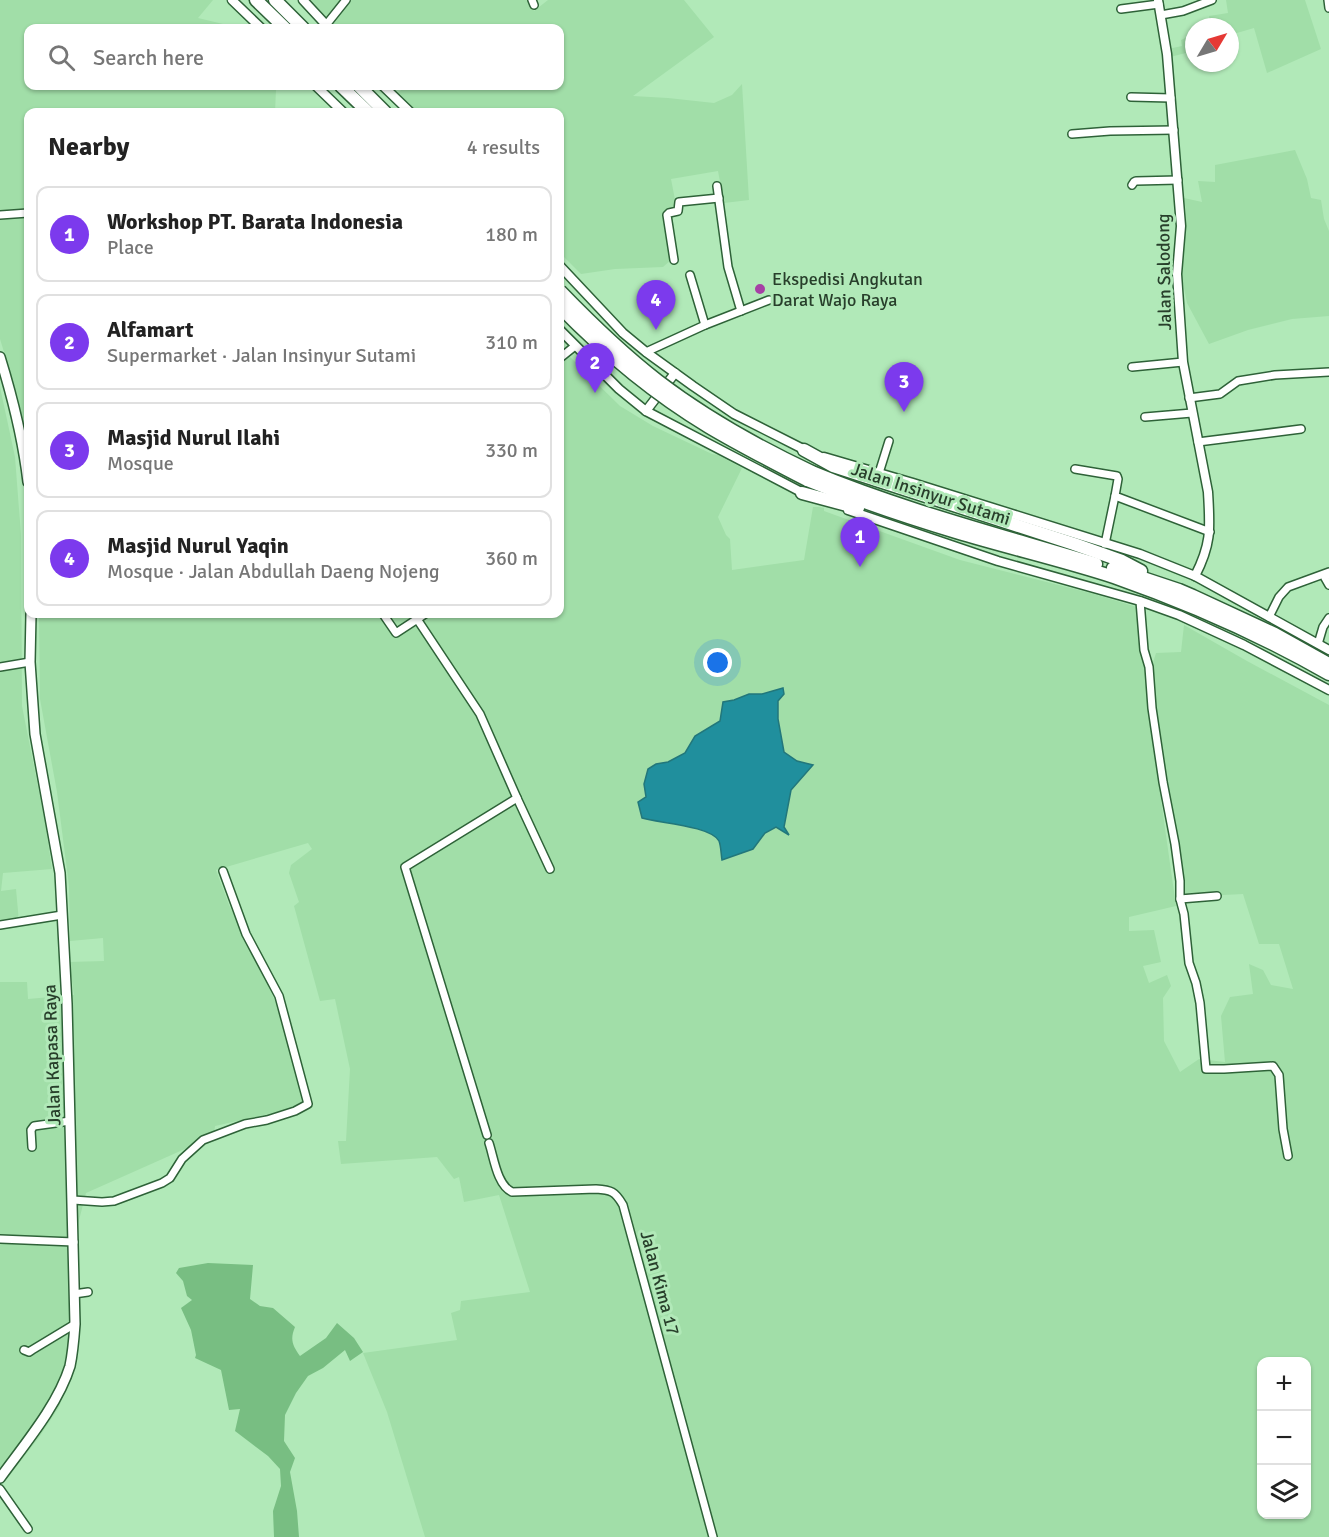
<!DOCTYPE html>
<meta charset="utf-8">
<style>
:root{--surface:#fff;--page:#f2f2f2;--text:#222;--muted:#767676;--line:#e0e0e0;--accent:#7c3aed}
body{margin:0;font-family:Signika,sans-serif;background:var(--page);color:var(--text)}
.controls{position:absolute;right:18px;bottom:18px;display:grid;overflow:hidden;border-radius:12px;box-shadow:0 2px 4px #0004}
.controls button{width:54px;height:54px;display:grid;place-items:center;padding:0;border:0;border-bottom:2px solid var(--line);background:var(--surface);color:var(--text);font:30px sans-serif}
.compass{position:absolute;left:1185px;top:18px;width:54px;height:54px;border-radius:50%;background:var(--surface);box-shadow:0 2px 4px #0004;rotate:52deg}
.you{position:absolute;left:718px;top:663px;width:21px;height:21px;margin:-15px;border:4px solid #fff;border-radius:50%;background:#1a73e8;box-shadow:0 0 0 9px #1a73e833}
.badge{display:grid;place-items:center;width:39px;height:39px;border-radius:50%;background:var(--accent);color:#fff;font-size:20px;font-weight:700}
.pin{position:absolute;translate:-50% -50px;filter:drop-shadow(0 2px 3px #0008)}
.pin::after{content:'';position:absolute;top:32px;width:21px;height:18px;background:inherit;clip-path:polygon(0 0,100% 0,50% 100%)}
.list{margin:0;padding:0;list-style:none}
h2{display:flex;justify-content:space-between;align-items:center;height:78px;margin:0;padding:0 24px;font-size:26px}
h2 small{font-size:20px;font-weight:400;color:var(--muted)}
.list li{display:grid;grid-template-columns:39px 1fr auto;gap:18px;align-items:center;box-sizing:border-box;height:96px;margin:0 12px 12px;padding:0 12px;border:2px solid var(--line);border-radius:12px}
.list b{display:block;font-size:22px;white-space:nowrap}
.list p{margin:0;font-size:20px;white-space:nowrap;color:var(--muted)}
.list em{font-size:20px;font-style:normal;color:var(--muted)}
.icon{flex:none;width:33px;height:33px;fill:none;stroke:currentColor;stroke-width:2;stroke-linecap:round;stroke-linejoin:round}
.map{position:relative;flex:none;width:1329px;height:1537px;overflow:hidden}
.search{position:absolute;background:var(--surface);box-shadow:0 2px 4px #0004;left:24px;top:24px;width:540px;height:66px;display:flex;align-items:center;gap:15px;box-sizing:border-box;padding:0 21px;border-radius:12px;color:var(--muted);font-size:22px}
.panel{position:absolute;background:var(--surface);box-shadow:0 2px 4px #0004;left:24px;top:108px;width:540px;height:510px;border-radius:12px}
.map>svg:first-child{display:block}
.built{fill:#a1dea8;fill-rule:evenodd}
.green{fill:#78be82}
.water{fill:#208f9d;stroke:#22777b;stroke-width:1.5}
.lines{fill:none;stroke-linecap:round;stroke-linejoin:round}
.minor-casing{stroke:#2e6238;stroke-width:10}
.tertiary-casing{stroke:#2e6238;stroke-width:11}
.secondary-casing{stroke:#2e6238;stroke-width:12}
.motorway-casing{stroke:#2e6238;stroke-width:15}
.minor{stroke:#fff;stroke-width:7}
.tertiary{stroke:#fff;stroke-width:8}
.secondary{stroke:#fff;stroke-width:9}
.motorway{stroke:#fff;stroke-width:12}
.motorway-bridge-casing{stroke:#2e6238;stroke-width:15;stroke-linecap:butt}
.motorway-bridge{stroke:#fff;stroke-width:12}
.poi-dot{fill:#a640a5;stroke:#b1e9b8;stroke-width:2}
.labels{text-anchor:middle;stroke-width:6;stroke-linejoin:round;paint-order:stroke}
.street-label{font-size:18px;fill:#283f2b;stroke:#b1e9b8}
.poi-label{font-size:18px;fill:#283f2b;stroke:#b1e9b8;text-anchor:start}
</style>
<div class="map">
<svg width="1329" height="1537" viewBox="0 0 1329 1537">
<rect width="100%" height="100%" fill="#b1e9b8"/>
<g class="built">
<path d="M0 0H213L198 18 223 24 228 28H28V86H271L276 90 275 112H28V436H26L18 398 0 339Z"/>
<path d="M309 0H530L534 11 548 0H684L714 37 633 96 668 98 714 103 732 95 742 84 749 200 724 203 718 171 671 179 677 210 664 212 672 259 663 267 615 269 581 274 560 253V112H416L394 95 407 86H560V28H335Z"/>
<path d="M1226 0H1305L1321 49 1267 73 1254 28 1230 35V27H1211L1209 16 1228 13Z"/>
<path d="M1194 34V51L1170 57 1168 49 1182 46 1181 40Z"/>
<path d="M1295 150 1307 179 1311 198 1321 200 1324 219 1329 231V316L1292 319 1248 330 1209 344 1187 303 1182 278 1186 212 1184 198 1202 202 1198 181 1215 182V165Z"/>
<path d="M564 351 620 406 653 426 712 454 718 455 742 468 718 517 726 535 730 539 732 570 804 560 813 507H819L824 508V511L835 515 960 560 1094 594 1140 608 1142 641 1152 666 1156 653 1181 652 1184 625 1247 661 1329 705V1537H425L387 1412 363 1353 457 1340 451 1313 460 1310 461 1301 530 1292 499 1195 464 1202 459 1177 454 1179 437 1157 341 1164 338 1141H346L350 1069 335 999 320 1001 294 906 299 902 289 873 291 865 312 849 308 843 216 870 229 905 263 974 282 1017 304 1106 215 1126 214 1136 86 1193 77 1228 78 1295 76 1361 59 1407 40 1436 0 1488V982H27L28 999 74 995 69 962 104 961 103 938 70 941 69 886 57 792 40 699 39 614H560V355ZM1161 800 1164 802 1184 897 1243 894 1259 944H1279L1293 989 1271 985 1263 970 1249 964 1253 994 1230 997 1221 1016 1225 1062 1199 1059 1180 1072 1164 1041 1163 998 1171 986 1167 975 1149 983 1143 966 1161 962 1154 930 1129 931V917L1176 906ZM1262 1362H1306V1514H1262Z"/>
<path d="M0 387 15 457 21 535 22 706 45 822 52 869 3 873 1 891 16 889 19 922 0 924Z"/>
</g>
<path class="green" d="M208 1263 253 1265 250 1299 260 1306 273 1308 295 1327C290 1339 292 1345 300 1356L326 1338 337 1323 354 1338 363 1352 350 1361 345 1350 323 1368 308 1376 296 1393 285 1415 284 1441 295 1458 290 1472 297 1511 299 1537H274L273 1511 281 1486 280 1469 268 1456 235 1431 240 1409 229 1410 221 1370 195 1358 196 1355 191 1330 181 1308 192 1300 187 1296 183 1281 176 1273 179 1268Z"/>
<path class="water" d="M783 688 784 694 778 701V719L784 752 797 761 813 765 791 790 784 827 789 835 776 827 765 833 753 849 722 860C721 854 721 846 719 841 711 826 659 823 642 818L638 802 646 797 644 784 648 769 656 764 668 762 685 753 695 736 720 721 723 702 734 700 749 694H762Z"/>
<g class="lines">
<defs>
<g id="minor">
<path d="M532 0 534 5"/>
<path d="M1328 0 1329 8"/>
<path d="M1121 9 1159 4"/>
<path d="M1161 15 1183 11 1212 0"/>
<path d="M326 25 346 0"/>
<path d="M1131 97 1171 98"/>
<path d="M1072 134 1110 131 1174 130"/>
<path d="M1132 185 1134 182 1136 181 1178 180"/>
<path d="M717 186 728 267 741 311"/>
<path d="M0 215 28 213"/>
<path d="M674 260 667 215 669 213 678 211 679 202 719 198"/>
<path d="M690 275 705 325"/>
<path d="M646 352 705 325 769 300"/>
<path d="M560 358 575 346"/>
<path d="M1132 367 1183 362"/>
<path d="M1189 398 1220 394 1238 381 1275 375 1329 372"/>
<path d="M1145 417 1192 413"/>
<path d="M1198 442 1301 429"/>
<path d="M1075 469 1117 476 1118 479 1115 496 1210 532"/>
<path d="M879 473 889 441"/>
<path d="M1105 544 1115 496"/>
<path d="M1329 573 1325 578 1329 585"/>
<path d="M1140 601 1144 650 1149 667 1152 708 1163 782 1175 844 1180 881V899L1184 914 1189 963 1196 983 1200 1003 1206 1069H1224L1273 1066 1279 1075 1283 1129 1288 1156"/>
<path d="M383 614 396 633 425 614"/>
<path d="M1269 617 1279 597 1288 587 1329 572"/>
<path d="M417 619 480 714 517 798 405 867 487 1135"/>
<path d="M1318 644 1323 627 1329 618"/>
<path d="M0 667 30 662"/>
<path d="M517 798 550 869"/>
<path d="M1180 899 1217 896"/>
<path d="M0 925 62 915"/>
<path d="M489 1143C494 1158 497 1185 512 1192L596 1189C611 1190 615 1191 623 1205L713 1537"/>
<path d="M32 1147 31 1130 34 1126 70 1121"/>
<path d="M73 1200 102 1202 114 1201 162 1183 170 1178 182 1159 203 1140 245 1124 267 1120 295 1111 308 1104 279 996 246 934 223 871"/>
<path d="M0 1239 74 1242"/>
<path d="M74 1294 88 1292"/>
<path d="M24 1350 29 1352 32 1350 75 1324"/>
<path d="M0 1489 28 1529"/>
</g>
<g id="tertiary">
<path d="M232 0 261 28"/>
<path d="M303 0 329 28"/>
<path d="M1158 0 1167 54 1181 226 1177 274 1183 362 1208 492C1210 528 1212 543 1195 576"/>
<path d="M316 86 343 112"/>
<path d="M383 86 410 112"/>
<path d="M560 266 623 333 646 352 693 386 734 414 807 451"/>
<path d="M560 330 619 389 646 411 805 494"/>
<path d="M646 411 675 373"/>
<path d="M824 457 913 483 1140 554 1195 576 1329 650"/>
<path d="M848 510 998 561 1140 601 1179 615 1244 645 1329 690"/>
</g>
<g id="secondary">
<path d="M0 357C13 399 23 439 28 482"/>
<path d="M0 1478C24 1445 58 1405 70 1366 73 1352 74 1338 75 1324L67 1004 60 873 35 734 30 662 31 614"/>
</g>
<g id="motorway">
<path d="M256 0 285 28"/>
<path d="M275 0 303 28"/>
<path d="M341 86 368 112"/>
<path d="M359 86 385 112"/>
<path d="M804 450 833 466 1074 544 1122 561 1141 571"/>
<path d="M812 472C904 510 1001 535 1096 564"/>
<path d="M807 480C856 500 906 517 956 532 1009 548 1062 560 1114 577 1188 603 1261 635 1329 674"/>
<path d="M802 493 858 508"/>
<path d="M1113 568 1179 590 1193 596 1275 634 1329 664"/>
</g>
</defs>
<use href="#minor" class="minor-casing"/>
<use href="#tertiary" class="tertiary-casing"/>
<use href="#secondary" class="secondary-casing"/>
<use href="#motorway" class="motorway-casing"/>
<use href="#minor" class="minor"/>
<use href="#tertiary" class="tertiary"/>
<use href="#secondary" class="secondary"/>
<use href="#motorway" class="motorway"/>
<defs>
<g id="motorway-bridge">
<path d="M560 291C591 323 623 354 658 381 705 417 759 447 812 472"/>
<path d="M560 307C605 353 654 394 709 427 741 446 774 463 807 480"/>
</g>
</defs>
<use href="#motorway-bridge" class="motorway-bridge-casing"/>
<use href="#motorway-bridge" class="motorway-bridge"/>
</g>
<circle class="poi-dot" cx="760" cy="289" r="6"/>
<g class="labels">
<g class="street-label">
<text transform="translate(1164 272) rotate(-91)" y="6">Jalan Salodong</text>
<text transform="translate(931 494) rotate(18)" y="6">Jalan Insinyur Sutami</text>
<text transform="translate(52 1055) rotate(-92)" y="6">Jalan Kapasa Raya</text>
<text transform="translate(660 1283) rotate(75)" y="6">Jalan Kima 17</text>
</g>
<g class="poi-label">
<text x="772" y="285">Ekspedisi Angkutan<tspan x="772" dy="21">Darat Wajo Raya</tspan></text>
</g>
</g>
</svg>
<div class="controls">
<button>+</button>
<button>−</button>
<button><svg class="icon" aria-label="layers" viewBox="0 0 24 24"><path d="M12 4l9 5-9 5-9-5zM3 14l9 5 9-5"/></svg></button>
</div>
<svg class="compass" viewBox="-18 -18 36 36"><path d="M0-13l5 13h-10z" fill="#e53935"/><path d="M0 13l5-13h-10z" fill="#767676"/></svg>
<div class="you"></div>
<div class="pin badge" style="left:860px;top:567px">1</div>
<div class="pin badge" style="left:595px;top:393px">2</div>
<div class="pin badge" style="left:904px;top:412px">3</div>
<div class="pin badge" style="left:656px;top:330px">4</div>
<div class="search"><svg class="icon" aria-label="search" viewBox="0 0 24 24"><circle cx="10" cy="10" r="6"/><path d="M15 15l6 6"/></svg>Search here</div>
<section class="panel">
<h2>Nearby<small>4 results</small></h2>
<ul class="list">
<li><span class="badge">1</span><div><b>Workshop PT. Barata Indonesia</b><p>Place</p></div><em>180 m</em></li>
<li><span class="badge">2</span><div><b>Alfamart</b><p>Supermarket · Jalan Insinyur Sutami</p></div><em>310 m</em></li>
<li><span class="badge">3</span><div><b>Masjid Nurul Ilahi</b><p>Mosque</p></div><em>330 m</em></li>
<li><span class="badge">4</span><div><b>Masjid Nurul Yaqin</b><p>Mosque · Jalan Abdullah Daeng Nojeng</p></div><em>360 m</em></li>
</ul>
</section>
</div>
